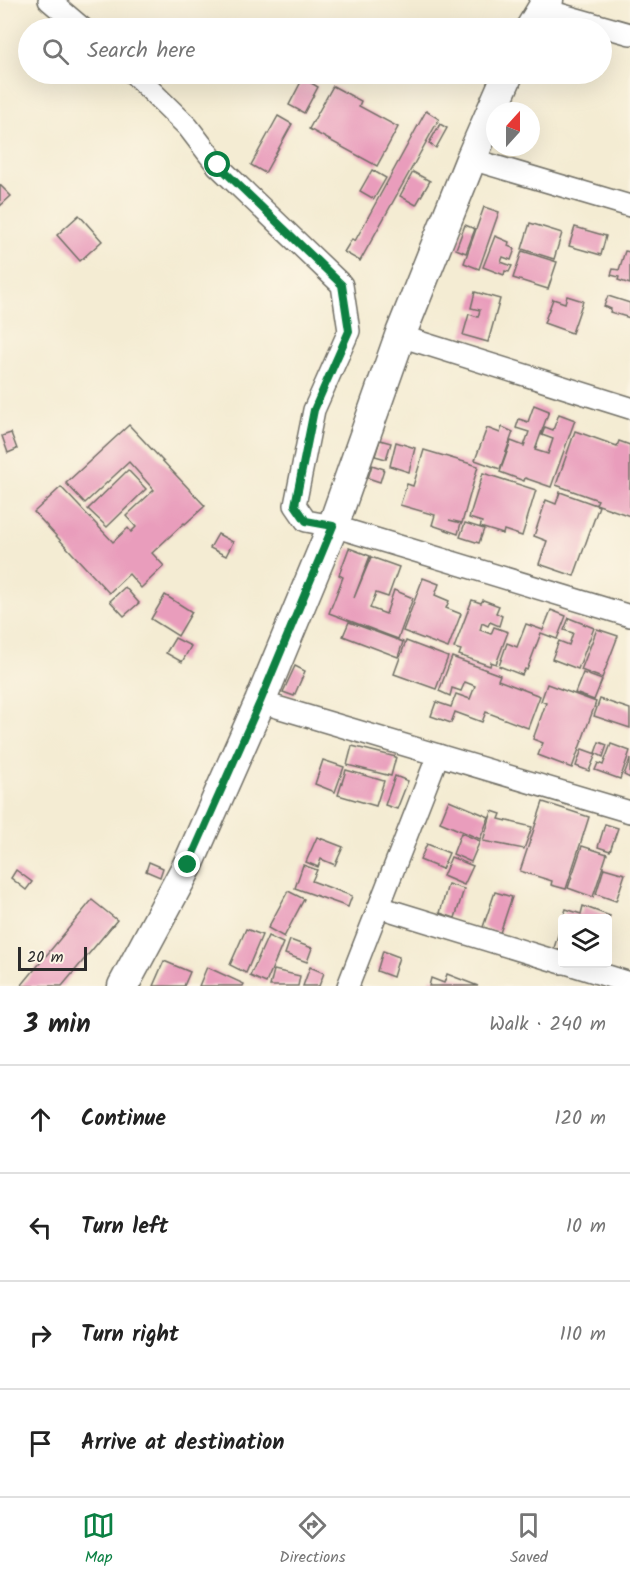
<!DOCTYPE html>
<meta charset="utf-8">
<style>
:root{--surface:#fff;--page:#f6f6f6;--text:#222;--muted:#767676;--line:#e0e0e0;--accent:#0b8043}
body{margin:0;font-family:Kalam,sans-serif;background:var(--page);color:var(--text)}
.controls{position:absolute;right:18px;bottom:18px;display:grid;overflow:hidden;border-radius:6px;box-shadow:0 6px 24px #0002}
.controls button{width:54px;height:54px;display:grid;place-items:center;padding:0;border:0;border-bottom:2px solid var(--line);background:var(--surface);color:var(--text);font:30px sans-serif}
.compass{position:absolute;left:486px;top:102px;width:54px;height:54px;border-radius:50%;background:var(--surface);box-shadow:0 6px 24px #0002;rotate:21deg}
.scale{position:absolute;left:18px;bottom:15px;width:69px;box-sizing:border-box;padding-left:6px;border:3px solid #2b2b2b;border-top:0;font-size:16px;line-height:21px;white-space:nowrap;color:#2b2b2b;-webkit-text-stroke:4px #fcf5e5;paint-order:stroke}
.stop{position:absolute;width:18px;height:18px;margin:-14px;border:4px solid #0b8043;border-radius:50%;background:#fff}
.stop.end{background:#0b8043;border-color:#fff;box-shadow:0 2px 6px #0008}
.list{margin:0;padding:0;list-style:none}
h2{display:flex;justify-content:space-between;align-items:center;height:78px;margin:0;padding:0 24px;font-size:26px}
h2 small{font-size:20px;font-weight:400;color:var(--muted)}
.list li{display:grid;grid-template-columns:39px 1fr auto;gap:18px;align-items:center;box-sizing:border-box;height:108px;padding:0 24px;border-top:2px solid var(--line)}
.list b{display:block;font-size:22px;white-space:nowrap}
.list em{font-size:20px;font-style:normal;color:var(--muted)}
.icon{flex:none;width:33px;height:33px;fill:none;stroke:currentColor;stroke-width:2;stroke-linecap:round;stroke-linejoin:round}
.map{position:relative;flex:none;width:630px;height:986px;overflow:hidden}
.search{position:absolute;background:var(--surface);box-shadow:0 6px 24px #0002;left:18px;right:18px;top:18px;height:66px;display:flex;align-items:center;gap:15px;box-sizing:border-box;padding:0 21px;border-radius:33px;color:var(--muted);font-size:22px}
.sheet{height:510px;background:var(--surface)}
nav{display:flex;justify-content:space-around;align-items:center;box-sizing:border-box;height:84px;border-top:2px solid var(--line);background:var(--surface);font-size:16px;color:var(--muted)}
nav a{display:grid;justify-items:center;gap:3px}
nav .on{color:var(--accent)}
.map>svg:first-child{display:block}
.building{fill:#e99dbc}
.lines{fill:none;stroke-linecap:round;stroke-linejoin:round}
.street-casing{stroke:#716f66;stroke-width:24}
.secondary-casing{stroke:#716f66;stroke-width:33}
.street{stroke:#fff;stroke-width:21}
.secondary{stroke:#fff;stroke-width:30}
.route{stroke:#0b8043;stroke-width:8}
</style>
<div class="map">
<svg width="630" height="986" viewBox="0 0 630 986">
<rect width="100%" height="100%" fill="#fcf5e5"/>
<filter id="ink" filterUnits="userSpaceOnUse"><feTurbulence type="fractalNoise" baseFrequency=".0167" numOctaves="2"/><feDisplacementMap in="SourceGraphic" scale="12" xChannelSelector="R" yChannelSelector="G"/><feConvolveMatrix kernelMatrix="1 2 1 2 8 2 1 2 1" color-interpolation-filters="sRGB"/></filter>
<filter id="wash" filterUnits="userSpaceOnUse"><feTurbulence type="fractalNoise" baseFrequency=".008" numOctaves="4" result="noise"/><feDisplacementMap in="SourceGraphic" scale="24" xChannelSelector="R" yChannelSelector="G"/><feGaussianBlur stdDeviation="1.35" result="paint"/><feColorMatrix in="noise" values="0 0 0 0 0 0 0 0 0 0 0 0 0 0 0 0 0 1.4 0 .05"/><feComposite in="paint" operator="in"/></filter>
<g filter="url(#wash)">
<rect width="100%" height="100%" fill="#f4ecd3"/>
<g id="blocks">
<g class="building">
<path d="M303 78 318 87 304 113 289 105Z"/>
<path d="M333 86 361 101 359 106 398 127 377 166 309 129Z"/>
<path d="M426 111 439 119 360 261 344 252 352 239 355 241Z"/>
<path d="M278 116 292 124 265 173 251 165Z"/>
<path d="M440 124 447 128 436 148 429 143Z"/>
<path d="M372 170 386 178 374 199 360 191Z"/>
<path d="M413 172 430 181 416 205 400 196Z"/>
<path d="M0 185 11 196 0 206Z"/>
<path d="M484 207 499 212 479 269 464 263Z"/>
<path d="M79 215 102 241 80 261 57 235Z"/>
<path d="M530 223 562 233 554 259 522 249Z"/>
<path d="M465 225 475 229 466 253 456 249Z"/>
<path d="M575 227 606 236 601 255 569 246Z"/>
<path d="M495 236 509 242 508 246 515 249 511 260 503 257 501 262 512 266 509 272 505 271 504 275 483 267Z"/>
<path d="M522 251 557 262 548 289 513 278Z"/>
<path d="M625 251 630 252V284L618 280 619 277 611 275 613 269 619 270Z"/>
<path d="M475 292 500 299 488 342 463 335 469 314 478 317 480 310 471 308Z"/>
<path d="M567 296 583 301 572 333 544 323 553 299 565 303Z"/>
<path d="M608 296 630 303V318L610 312 611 309 604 306Z"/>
<path d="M534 405 549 411 535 450 548 454 553 439 542 435 545 427 553 430 559 414 575 420 551 487 525 478 524 481 500 472 511 441 524 446 529 432 516 428 519 419 528 422Z"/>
<path d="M129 425 205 506 185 524 184 523 152 553 164 566 141 588 129 574 109 593 34 512 61 487 113 542 128 528 131 532 136 527 126 516 154 490 129 462 85 503 66 483Z"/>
<path d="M502 427 513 432 500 469 475 460 487 428 500 433Z"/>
<path d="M575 431 617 446 619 441 630 445V516L596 504 598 500 556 485Z"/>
<path d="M11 433 17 449 8 453 2 436Z"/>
<path d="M380 440 391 443 386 459 375 456Z"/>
<path d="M396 442 415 448 409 472 390 466Z"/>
<path d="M424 450 478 466 462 523 449 520 461 523 458 534 432 525 435 515 400 505 407 484 413 486Z"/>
<path d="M372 465 384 469 380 482 368 478Z"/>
<path d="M128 470 146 489 107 527 88 509Z"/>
<path d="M483 473 536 490 522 536 504 530 503 534 480 527 482 522 469 518Z"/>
<path d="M560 492 599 506 574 576 539 564 547 541 534 536 546 500 556 504Z"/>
<path d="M465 523 484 529 479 543 460 537Z"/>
<path d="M218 534 233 542 226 556 210 548Z"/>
<path d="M349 548 370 556 354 598 371 557 399 567 388 597 376 593 370 608 386 614 394 590 413 598 398 639 329 613 343 577 339 575Z"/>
<path d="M423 578 439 584 435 595 449 601 446 608 461 614 448 648 403 631Z"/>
<path d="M125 587 139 603 124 616 110 601Z"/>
<path d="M165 595 192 612 178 636 151 619Z"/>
<path d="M472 600 481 603 483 600 499 606 496 613 502 616 499 626 490 622 488 626 482 623 480 630 491 634 494 627 508 632 496 664 491 662 490 666 459 655 461 650 454 648Z"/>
<path d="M551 610 566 616 557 639 541 633 527 670 525 669 522 675 499 666 507 643 517 647 526 624 543 630Z"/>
<path d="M569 618 594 628 578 669 552 659 559 641 569 645 573 633 564 630Z"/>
<path d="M349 622 403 642 398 657 343 636Z"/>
<path d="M597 629 618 636 602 678 581 670Z"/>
<path d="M175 638 191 646 182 662 166 653Z"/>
<path d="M406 641 448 657 436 689 394 674Z"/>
<path d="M452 657 500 675 498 680 540 696 528 728 486 712 482 722 455 712 451 723 431 716 436 702 451 707 456 694 470 699 475 686 465 682 461 691 452 688 450 696 439 691Z"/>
<path d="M295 666 305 671 294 696 283 692Z"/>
<path d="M583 673 602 680 594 700 575 693Z"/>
<path d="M547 684 596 702 572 768 538 755 543 743 533 739 546 703 541 701Z"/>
<path d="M600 699 630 709V728L594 716Z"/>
<path d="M599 742 607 745 603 757 595 753Z"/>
<path d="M611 744 630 751 620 779 595 770 598 763 603 765Z"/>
<path d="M352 746 396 757 391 776 347 765Z"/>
<path d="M582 749 596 754 589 771 576 766Z"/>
<path d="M630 759V778L624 775Z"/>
<path d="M323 760 344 767 335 792 315 784Z"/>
<path d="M346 770 384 781 376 806 338 795Z"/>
<path d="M395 776 408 781 397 809 385 805Z"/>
<path d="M449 800 489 817 480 839 440 822Z"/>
<path d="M543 802 589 817 566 889 551 885 552 881 520 871Z"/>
<path d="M492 811 501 814 499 819 532 827 524 849 483 841Z"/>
<path d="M605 824 618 828 610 851 598 847Z"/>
<path d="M461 833 480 841 471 862 453 854Z"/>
<path d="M317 837 343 847 335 865 321 859 318 867 306 862Z"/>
<path d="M427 844 449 853 442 869 420 860Z"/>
<path d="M582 846 607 854 593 897 568 888Z"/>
<path d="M451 857 473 866 464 885 443 876Z"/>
<path d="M149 862 163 868 160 877 146 871Z"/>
<path d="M303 865 317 870 312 881 352 896 348 907 295 888Z"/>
<path d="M604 868 625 874 616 901 596 894Z"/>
<path d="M16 870 32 882 26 890 11 878Z"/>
<path d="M448 884 464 889 455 918 440 913Z"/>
<path d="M288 891 304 899 284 937 268 928Z"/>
<path d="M495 892 512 897 500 933 483 927Z"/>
<path d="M92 900 117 920 62 986H21Z"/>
<path d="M583 906 610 916 609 918H563L566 909 581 914Z"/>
<path d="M562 922V951L554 948Z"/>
<path d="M246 929 262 935 246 973 230 965Z"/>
<path d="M268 936 283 943 266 983 250 976Z"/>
<path d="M290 940 312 948 307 962 285 954Z"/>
<path d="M383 951 399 957 393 977 377 971Z"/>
<path d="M164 961 190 972 184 986H153Z"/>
<path d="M207 967 244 984 243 986H199Z"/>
<path d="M310 967 324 973 319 986H303Z"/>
<path d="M274 970 300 976 298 986H270Z"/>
<path d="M447 974 478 986H429L431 978 444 983Z"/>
</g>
</g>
</g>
<g filter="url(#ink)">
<use href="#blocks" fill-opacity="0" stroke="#716f66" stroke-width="1.5"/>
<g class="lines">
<defs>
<g id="street">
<path d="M49 0 82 28"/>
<path d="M542 9 630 34"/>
<path d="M134 74 188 127 217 165 342 285 349 331 314 410 295 505 306 521 333 526 630 616"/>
<path d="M471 159 630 206"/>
<path d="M400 336 630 408"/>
<path d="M260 702 630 812"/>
<path d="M379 907 562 963"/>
<path d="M566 963 630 983"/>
<path d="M348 986 438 755"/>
</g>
<g id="secondary">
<path d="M531 28 548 0"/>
<path d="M123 986 188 865 260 702 333 526 400 336 471 159 508 74"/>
</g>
</defs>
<use href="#street" class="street-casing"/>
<use href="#secondary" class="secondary-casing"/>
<use href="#street" class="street"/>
<use href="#secondary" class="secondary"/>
</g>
</g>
<g class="lines" filter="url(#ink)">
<path class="route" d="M188 865 260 702 333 526 306 521 295 505 314 410 349 331 342 285 218 165"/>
</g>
</svg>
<div class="controls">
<button><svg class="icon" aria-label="layers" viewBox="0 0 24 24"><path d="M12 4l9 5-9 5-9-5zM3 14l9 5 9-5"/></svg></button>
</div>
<svg class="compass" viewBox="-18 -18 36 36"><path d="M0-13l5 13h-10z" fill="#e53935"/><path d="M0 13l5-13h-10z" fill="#767676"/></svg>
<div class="scale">20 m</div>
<div class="stop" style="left:218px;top:165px"></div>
<div class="stop end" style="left:188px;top:865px"></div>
<div class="search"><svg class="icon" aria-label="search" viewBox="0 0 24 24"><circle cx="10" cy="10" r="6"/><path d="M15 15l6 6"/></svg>Search here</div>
</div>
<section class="sheet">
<h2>3 min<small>Walk · 240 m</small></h2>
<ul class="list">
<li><svg class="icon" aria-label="ahead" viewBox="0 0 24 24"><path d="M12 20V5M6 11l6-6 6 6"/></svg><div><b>Continue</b></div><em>120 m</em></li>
<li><svg class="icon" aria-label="left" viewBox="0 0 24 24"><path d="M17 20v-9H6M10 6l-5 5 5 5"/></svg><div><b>Turn left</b></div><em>10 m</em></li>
<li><svg class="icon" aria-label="right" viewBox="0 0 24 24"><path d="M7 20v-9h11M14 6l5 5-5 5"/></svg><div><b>Turn right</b></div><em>110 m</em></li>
<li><svg class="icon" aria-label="arrive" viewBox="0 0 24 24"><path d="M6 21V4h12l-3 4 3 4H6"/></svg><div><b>Arrive at destination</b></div></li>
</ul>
</section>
<nav>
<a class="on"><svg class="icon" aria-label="map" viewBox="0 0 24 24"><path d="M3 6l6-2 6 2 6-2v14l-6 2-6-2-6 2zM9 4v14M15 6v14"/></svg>Map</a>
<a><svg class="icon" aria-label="directions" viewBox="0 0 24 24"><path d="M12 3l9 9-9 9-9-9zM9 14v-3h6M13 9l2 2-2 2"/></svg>Directions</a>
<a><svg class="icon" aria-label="saved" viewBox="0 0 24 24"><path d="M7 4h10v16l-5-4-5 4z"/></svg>Saved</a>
</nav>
